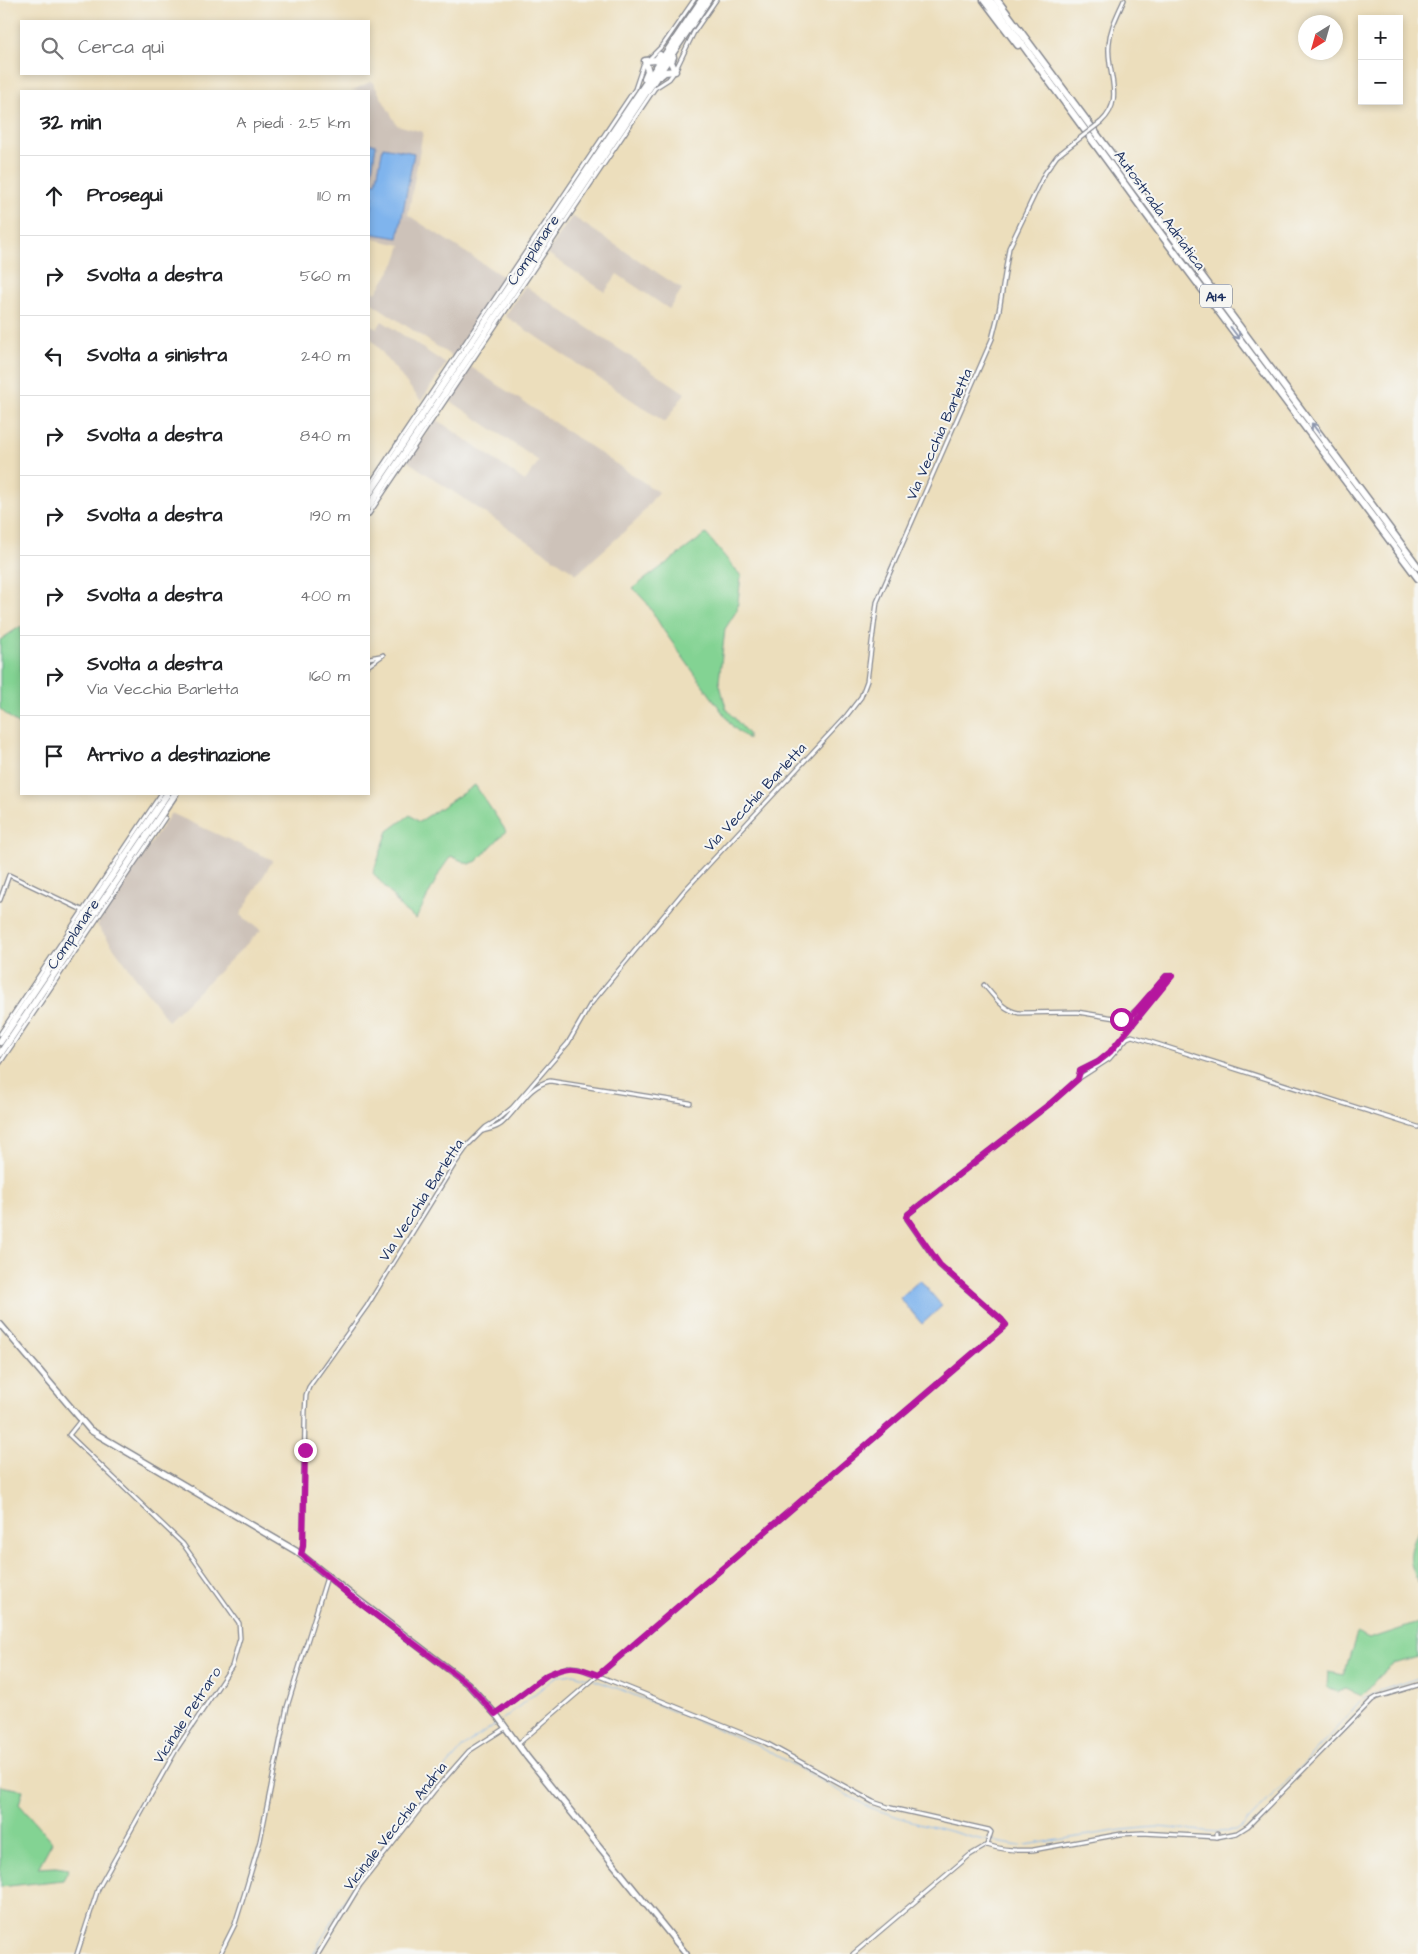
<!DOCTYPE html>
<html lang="it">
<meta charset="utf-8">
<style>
:root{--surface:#fff;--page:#f2f2f2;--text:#202124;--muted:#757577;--line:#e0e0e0}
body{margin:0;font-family:"Architects Daughter",sans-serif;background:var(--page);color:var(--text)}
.controls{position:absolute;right:15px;top:15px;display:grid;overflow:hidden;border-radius:0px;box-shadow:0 2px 8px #0003}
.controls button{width:45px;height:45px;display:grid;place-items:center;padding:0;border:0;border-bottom:1px solid var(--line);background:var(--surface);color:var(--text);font:25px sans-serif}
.compass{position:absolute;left:1298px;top:15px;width:45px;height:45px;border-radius:50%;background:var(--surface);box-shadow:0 2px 8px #0003;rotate:217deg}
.stop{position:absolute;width:15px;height:15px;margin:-11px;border:4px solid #b5179e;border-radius:50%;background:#fff}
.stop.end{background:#b5179e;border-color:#fff;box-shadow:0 1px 5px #0008}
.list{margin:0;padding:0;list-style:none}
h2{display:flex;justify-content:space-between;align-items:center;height:65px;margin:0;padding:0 20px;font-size:21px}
h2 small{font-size:16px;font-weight:400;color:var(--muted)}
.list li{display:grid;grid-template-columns:32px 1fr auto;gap:15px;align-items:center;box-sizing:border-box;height:80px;padding:0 20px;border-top:1px solid var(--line)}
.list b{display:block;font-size:19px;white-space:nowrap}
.list p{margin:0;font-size:16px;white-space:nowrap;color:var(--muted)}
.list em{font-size:16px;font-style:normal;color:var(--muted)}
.icon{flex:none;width:28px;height:28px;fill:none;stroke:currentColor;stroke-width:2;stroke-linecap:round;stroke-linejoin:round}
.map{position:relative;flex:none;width:1418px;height:1954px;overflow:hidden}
.search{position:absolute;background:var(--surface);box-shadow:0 2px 8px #0003;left:20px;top:20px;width:350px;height:55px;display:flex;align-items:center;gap:12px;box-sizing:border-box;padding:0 18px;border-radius:0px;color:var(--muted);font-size:19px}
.panel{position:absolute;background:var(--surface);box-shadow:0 2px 8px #0003;left:20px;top:90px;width:350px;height:705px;border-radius:0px}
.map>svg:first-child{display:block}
.industrial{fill:#cdc2b9}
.green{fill:#83d393;stroke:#4f8178}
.water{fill:#7fb4ed;stroke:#4d72a6}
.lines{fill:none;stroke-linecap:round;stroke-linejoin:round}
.stream{stroke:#7fb4ed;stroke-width:1}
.street-casing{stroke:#84868d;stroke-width:5.5}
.secondary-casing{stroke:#84868d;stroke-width:8}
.highway-casing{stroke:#84868d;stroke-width:9}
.street{stroke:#fff;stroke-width:3}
.secondary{stroke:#fff;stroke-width:5}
.highway{stroke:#fff;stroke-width:6}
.street-bridge-casing{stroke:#84868d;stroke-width:5.5;stroke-linecap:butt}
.street-bridge{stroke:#fff;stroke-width:3}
.oneway{stroke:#8d97ae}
.route{stroke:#b5179e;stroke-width:6}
.labels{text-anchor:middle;stroke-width:4;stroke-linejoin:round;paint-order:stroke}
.shield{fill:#f6f6f2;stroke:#5d6b8a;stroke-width:1}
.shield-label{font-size:14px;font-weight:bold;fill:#1b2f5e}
.street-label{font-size:15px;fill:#1b2f5e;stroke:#f6f6f2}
</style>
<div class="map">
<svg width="1418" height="1954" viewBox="0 0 1418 1954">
<rect width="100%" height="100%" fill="#f6f6f2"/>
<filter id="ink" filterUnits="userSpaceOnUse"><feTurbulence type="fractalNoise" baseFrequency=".02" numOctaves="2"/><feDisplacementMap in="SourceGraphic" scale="10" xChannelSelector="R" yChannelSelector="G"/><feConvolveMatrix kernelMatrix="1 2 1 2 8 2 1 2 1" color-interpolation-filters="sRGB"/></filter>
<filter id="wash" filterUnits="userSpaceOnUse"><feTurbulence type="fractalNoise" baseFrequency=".0096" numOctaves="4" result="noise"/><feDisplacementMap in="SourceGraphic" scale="20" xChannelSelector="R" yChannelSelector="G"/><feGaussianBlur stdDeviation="1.12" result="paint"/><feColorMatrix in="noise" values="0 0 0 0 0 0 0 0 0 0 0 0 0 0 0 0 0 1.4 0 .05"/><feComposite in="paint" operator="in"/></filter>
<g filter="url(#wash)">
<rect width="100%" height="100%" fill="#ecdebc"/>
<g class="industrial">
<path d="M372 81 397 125 423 132 408 215 505 278 453 357 369 301V289L376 293 395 263 401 245 369 238V91H351Z"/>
<path d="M572 216 682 289 669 309 617 274 605 292 547 253Z"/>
<path d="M525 286 685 393 665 422 505 316Z"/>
<path d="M382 321 446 364 421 401 369 336V324L377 329Z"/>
<path d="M471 367 658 492 636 521 577 574 407 461 436 419 525 481 539 461 449 400Z"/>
<path d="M171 813 273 860 240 915 261 930 168 1021 97 925Z"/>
</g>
<g class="green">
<path d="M706 534 741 576 737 610 725 629 719 681 726 708 748 734V739L733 727 664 631 647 603 633 588Z"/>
<path d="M21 626V727L0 709V640Z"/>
<path d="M475 785 506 831 477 861 469 864 451 856 441 870 416 919 401 908 393 896 373 873 388 831 410 815 419 822Z"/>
<path d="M1418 1531V1582C1407 1559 1409 1553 1418 1531Z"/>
<path d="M1418 1623V1657L1394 1664 1379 1676 1362 1696 1346 1689 1337 1692 1327 1687 1328 1672 1344 1675 1357 1633 1370 1639Z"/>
<path d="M0 1786 23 1790 19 1804 52 1842 38 1868 56 1867 69 1869 63 1880 0 1887Z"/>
</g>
<g class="water">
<path d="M369 143 376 145 370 182 376 183 383 147 414 153 398 238 369 233 373 196 369 195Z"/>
<path d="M920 1280 942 1306 922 1324 900 1298Z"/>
</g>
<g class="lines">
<g class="stream">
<path d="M594 1680 617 1688 759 1746 869 1807 904 1819 979 1839 1019 1846 1122 1830 1156 1827 1219 1832 1235 1831 1244 1825 1300 1768 1363 1699 1377 1692 1418 1678"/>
<path d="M503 1719 557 1676 574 1674 590 1679"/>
<path d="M313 1954 353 1886 442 1772 464 1746 500 1721"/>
</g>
</g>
</g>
<g filter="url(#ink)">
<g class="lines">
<defs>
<g id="street">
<path d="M1101 122C1126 99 1106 73 1109 44 1110 28 1118 14 1124 0"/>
<path d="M369 486 635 89 643 65 663 45 694 0"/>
<path d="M369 514 655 88 669 79 675 71 694 32 716 0"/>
<path d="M369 658 380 656"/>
<path d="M369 665 383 655"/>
<path d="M0 900 9 875 82 910"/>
<path d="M984 985C995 997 1002 1010 1019 1013L1077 1012 1121 1019 1128 1017 1139 1008 1166 976H1171"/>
<path d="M0 1034 161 794"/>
<path d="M0 1063 165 818"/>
<path d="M1078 1079 1080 1071 1098 1062 1110 1053 1171 976"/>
<path d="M483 1131C489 1129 496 1128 501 1124 517 1111 528 1085 550 1081L690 1103"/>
<path d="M301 1554 303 1546 305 1412 306 1395 309 1387 367 1306 454 1165 469 1144 486 1127 496 1121 512 1108 568 1043 590 1005 685 890 847 715 861 697 867 681 877 602 992 339 999 311 1009 248 1045 173 1057 156 1075 142"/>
<path d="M495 1714 547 1675 568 1667 579 1668 766 1743 873 1802 891 1808 989 1830 991 1832 987 1845"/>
<path d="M518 1744 1006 1325 1001 1319 939 1265 907 1219 908 1214 1052 1102 1078 1079 1109 1059 1127 1038 1132 1036 1418 1127"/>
<path d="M1217 1833V1837L1237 1833 1248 1826 1372 1700 1377 1697 1418 1685"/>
<path d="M77 1954 98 1889 176 1750 232 1666 240 1638 239 1623 183 1544 69 1435 81 1420"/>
<path d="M220 1954 235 1924 245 1892 260 1841 287 1707 327 1577"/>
<path d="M318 1954 360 1885 433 1792 469 1751 505 1728"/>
<path d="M853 1954 970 1855 987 1845C1002 1850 1017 1851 1033 1850L1121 1834 1142 1833 1217 1837"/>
</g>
<path id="secondary" d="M0 1324 90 1430 296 1551 349 1593 468 1684 498 1717 527 1757 686 1954"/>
<g id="highway">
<path d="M984 0 1018 45"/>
<path d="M990 0 1155 226 1418 578"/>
<path d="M997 0 1418 567"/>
<path d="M660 76 665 72 675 71 671 62 673 57"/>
<path d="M645 78 648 71 645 61 656 60 660 55"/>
<path d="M369 494 702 0"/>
<path d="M369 506 708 0"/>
<path d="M0 1042 167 794"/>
<path d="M0 1054 175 794"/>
</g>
</defs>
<use href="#street" class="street-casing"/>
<use href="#secondary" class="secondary-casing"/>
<use href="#highway" class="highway-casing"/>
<use href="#street" class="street"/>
<use href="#secondary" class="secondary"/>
<use href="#highway" class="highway"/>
<defs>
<path id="street-bridge" d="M1075 142 1101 122"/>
</defs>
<use href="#street-bridge" class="street-bridge-casing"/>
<use href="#street-bridge" class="street-bridge"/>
</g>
<defs><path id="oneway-shaft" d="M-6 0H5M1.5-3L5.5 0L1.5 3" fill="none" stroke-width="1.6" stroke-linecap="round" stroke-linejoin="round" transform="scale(1.25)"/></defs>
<g class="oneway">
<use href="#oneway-shaft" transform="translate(1235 333) rotate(53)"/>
<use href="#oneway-shaft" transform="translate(1316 429) rotate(-127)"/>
</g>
</g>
<g class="lines" filter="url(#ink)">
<path class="route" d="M305 1450 303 1546 301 1554 348 1594 468 1684 495 1714 547 1675C568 1665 577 1666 598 1675L1006 1325 1001 1319 940 1265 907 1218 908 1214 1052 1102 1078 1079 1080 1071 1098 1062 1110 1052 1172 976H1166L1133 1014 1121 1019"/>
</g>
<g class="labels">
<rect class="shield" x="1200" y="284.5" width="32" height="23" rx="4"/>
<g class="shield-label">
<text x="1216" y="301">A14</text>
</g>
<g class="street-label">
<text transform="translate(1160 210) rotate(54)" y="5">Autostrada Adriatica</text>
<text transform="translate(533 250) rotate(-56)" y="5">Complanare</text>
<text transform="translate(939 434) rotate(-66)" y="5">Via Vecchia Barletta</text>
<text transform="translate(755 797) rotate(-47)" y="5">Via Vecchia Barletta</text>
<text transform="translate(73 934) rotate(-56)" y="5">Complanare</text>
<text transform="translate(421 1200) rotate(-57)" y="5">Via Vecchia Barletta</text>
<text transform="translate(187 1715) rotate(-57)" y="5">Vicinale Petraro</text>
<text transform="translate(395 1826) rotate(-52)" y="5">Vicinale Vecchia Andria</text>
</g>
</g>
</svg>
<div class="controls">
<button>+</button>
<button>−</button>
</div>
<svg class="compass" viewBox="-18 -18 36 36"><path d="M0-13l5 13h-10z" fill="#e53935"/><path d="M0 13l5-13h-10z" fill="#757577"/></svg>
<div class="stop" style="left:1121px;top:1019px"></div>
<div class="stop end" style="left:305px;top:1450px"></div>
<div class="search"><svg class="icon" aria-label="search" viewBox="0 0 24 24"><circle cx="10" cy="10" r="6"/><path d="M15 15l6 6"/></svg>Cerca qui</div>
<section class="panel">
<h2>32 min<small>A piedi · 2.5 km</small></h2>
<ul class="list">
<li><svg class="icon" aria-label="ahead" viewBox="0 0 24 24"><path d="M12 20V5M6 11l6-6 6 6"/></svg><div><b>Prosegui</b></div><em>110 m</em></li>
<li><svg class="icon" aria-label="right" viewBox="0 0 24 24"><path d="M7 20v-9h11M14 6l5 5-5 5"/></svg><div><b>Svolta a destra</b></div><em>560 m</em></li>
<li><svg class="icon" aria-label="left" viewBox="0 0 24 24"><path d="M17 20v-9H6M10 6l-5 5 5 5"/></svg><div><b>Svolta a sinistra</b></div><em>240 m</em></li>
<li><svg class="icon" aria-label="right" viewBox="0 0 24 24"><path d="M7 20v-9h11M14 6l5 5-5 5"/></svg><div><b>Svolta a destra</b></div><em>840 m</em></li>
<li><svg class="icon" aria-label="right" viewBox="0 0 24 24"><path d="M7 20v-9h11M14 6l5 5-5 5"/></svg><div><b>Svolta a destra</b></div><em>190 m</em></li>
<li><svg class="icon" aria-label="right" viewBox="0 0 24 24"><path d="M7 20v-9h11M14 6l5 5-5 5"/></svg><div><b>Svolta a destra</b></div><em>400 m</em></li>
<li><svg class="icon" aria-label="right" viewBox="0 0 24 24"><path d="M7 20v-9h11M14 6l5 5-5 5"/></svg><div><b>Svolta a destra</b><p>Via Vecchia Barletta</p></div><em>160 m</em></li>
<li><svg class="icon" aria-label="arrive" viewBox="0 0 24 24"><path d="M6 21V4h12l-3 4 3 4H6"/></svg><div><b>Arrivo a destinazione</b></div></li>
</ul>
</section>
</div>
